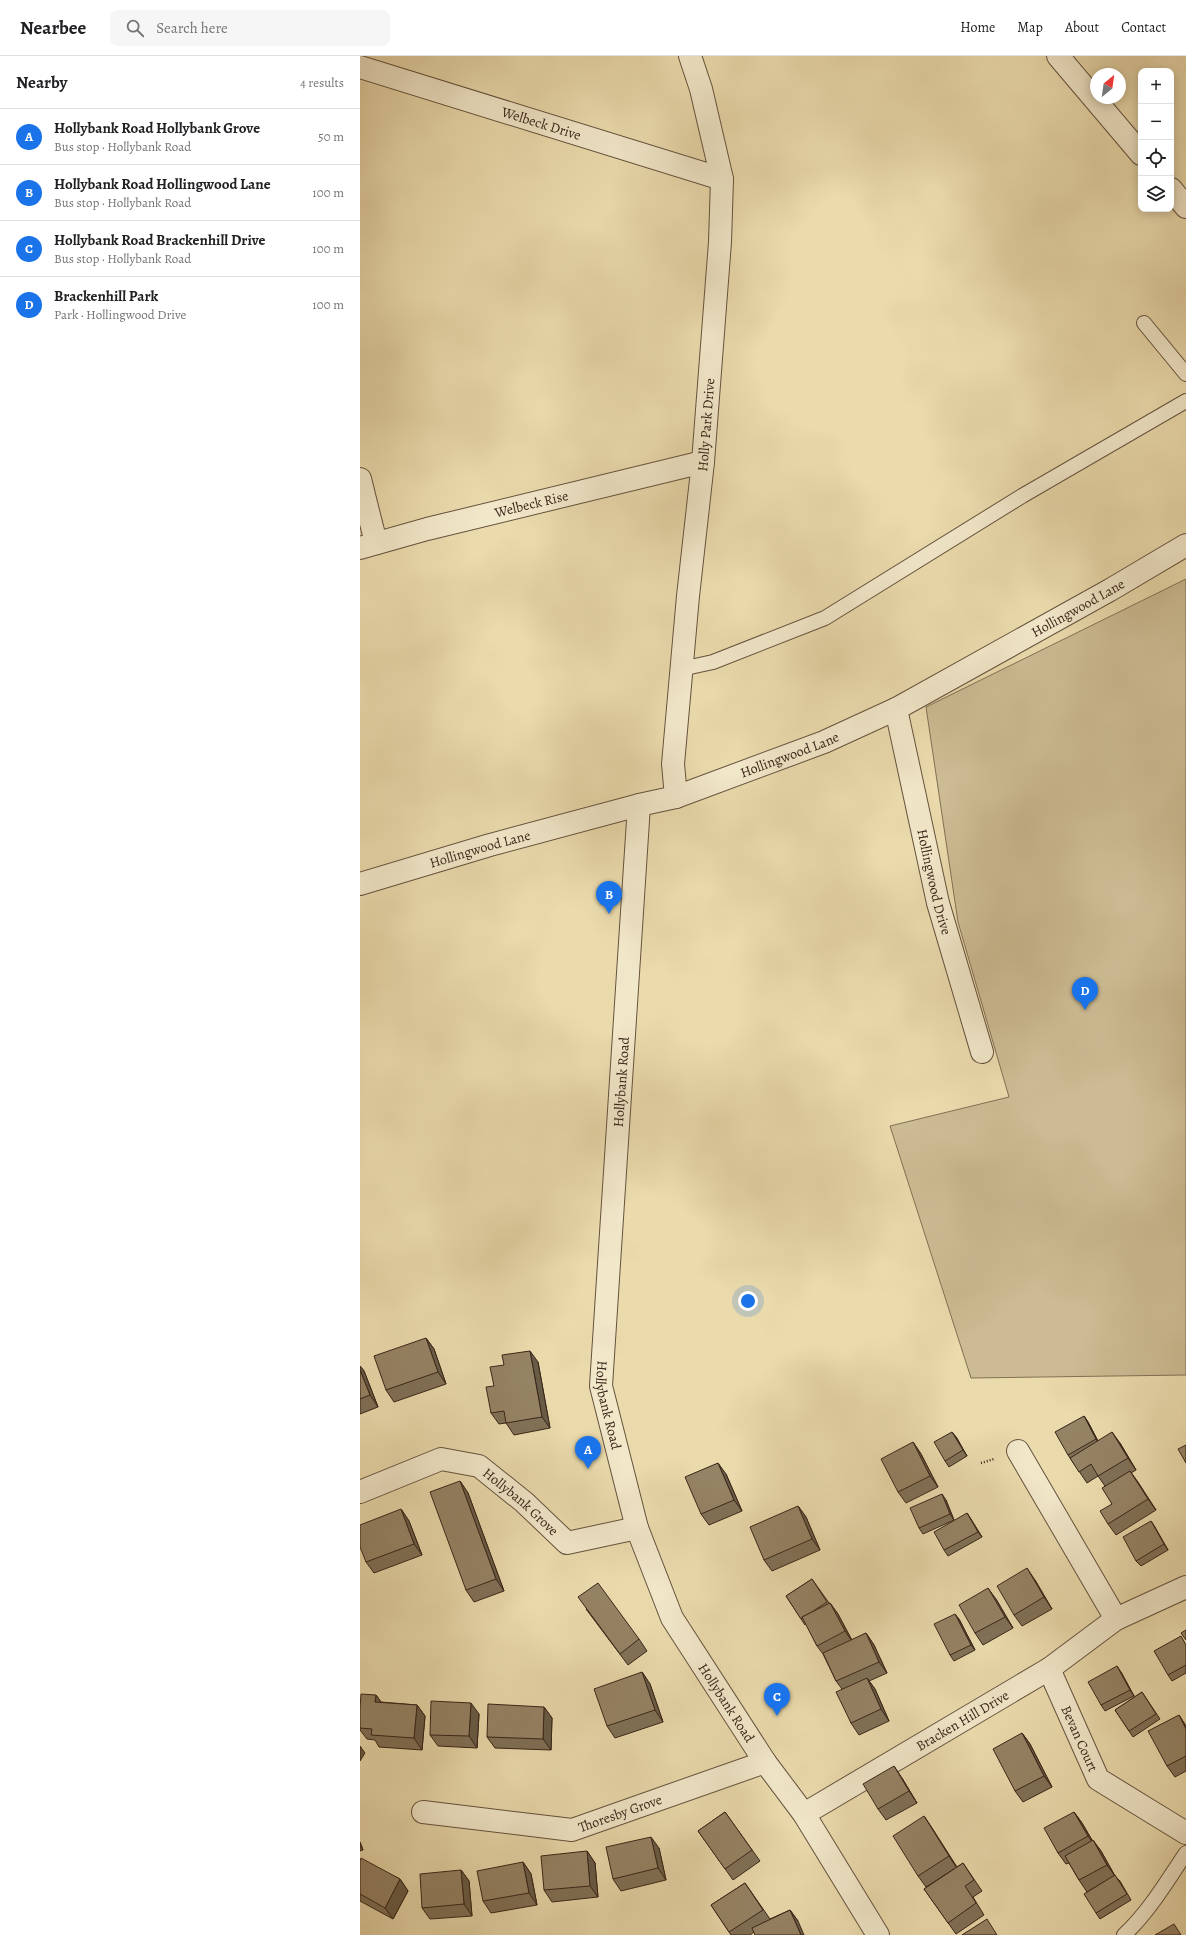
<!DOCTYPE html>
<meta charset="utf-8">
<style>
:root{--surface:#fff;--page:#f6f6f6;--text:#202124;--muted:#757577;--line:#e0e0e0;--accent:#1a73e8}
body{margin:0;font-family:Alegreya,serif;background:var(--page);color:var(--text)}
.controls{position:absolute;right:12px;top:12px;display:grid;overflow:hidden;border-radius:8px;box-shadow:0 2px 10px #0003}
.controls button{width:36px;height:36px;display:grid;place-items:center;padding:0;border:0;border-bottom:1px solid var(--line);background:var(--surface);color:var(--text);font:20px sans-serif}
.compass{position:absolute;left:730px;top:12px;width:36px;height:36px;border-radius:50%;background:var(--surface);box-shadow:0 2px 10px #0003;rotate:29deg}
.you{position:absolute;left:388px;top:1245px;width:14px;height:14px;margin:-10px;border:3px solid #fff;border-radius:50%;background:#1a73e8;box-shadow:0 0 0 6px #1a73e833}
.badge{display:grid;place-items:center;width:26px;height:26px;border-radius:50%;background:var(--accent);color:#fff;font-size:13px;font-weight:700}
.pin{position:absolute;translate:-50% -33px;filter:drop-shadow(0 1px 2px #0008)}
.pin::after{content:'';position:absolute;top:21px;width:14px;height:12px;background:inherit;clip-path:polygon(0 0,100% 0,50% 100%)}
.list{margin:0;padding:0;list-style:none}
h2{display:flex;justify-content:space-between;align-items:center;height:52px;margin:0;padding:0 16px;font-size:17px}
h2 small{font-size:13px;font-weight:400;color:var(--muted)}
.list li{display:grid;grid-template-columns:26px 1fr auto;gap:12px;align-items:center;box-sizing:border-box;height:56px;padding:0 16px;border-top:1px solid var(--line)}
.list b{display:block;font-size:15px;white-space:nowrap}
.list p{margin:0;font-size:13px;white-space:nowrap;color:var(--muted)}
.list em{font-size:13px;font-style:normal;color:var(--muted)}
.icon{flex:none;width:22px;height:22px;fill:none;stroke:currentColor;stroke-width:2;stroke-linecap:round;stroke-linejoin:round}
.map{position:relative;flex:none;width:826px;height:1879px;overflow:hidden}
header{display:flex;align-items:center;gap:24px;box-sizing:border-box;height:56px;padding:0 20px;background:var(--surface);border-bottom:1px solid var(--line)}
header strong{font-size:19px}
nav{display:flex;gap:22px;margin-inline-start:auto;font-size:14px}
.search{width:280px;height:36px;background:var(--page);display:flex;align-items:center;gap:10px;box-sizing:border-box;padding:0 14px;border-radius:8px;color:var(--muted);font-size:15px}
main{display:flex}
aside{flex:1;background:var(--surface)}
.map>svg:first-child{display:block}
.green{fill:#ccbb93;stroke:#827056}
.lines{fill:none;stroke-linecap:round;stroke-linejoin:round}
.service-casing{stroke:#65523e;stroke-width:16}
.minor-casing{stroke:#65523e;stroke-width:24}
.tertiary-casing{stroke:#65523e;stroke-width:24}
.path{stroke:#392519;stroke-width:2.5;stroke-dasharray:1 2;stroke-linecap:butt}
.service{stroke:#f1e7c9;stroke-width:14}
.minor{stroke:#f1e7c9;stroke-width:22}
.tertiary{stroke:#f1e7c9;stroke-width:22}
.wall{fill:#807157;stroke:#392519}
.shaded-wall{fill:#685c47;stroke:#392519}
.building{fill:#958365;stroke:#392519}
.labels{text-anchor:middle;stroke-width:4;stroke-linejoin:round;paint-order:stroke}
.street-label{font-size:14px;fill:#392519;stroke:#f1e7c9}
</style>
<header>
<strong>Nearbee</strong>
<div class="search"><svg class="icon" aria-label="search" viewBox="0 0 24 24"><circle cx="10" cy="10" r="6"/><path d="M15 15l6 6"/></svg>Search here</div>
<nav><a>Home</a><a>Map</a><a>About</a><a>Contact</a></nav>
</header>
<main>
<aside>
<h2>Nearby<small>4 results</small></h2>
<ul class="list">
<li><span class="badge">A</span><div><b>Hollybank Road Hollybank Grove</b><p>Bus stop · Hollybank Road</p></div><em>50 m</em></li>
<li><span class="badge">B</span><div><b>Hollybank Road Hollingwood Lane</b><p>Bus stop · Hollybank Road</p></div><em>100 m</em></li>
<li><span class="badge">C</span><div><b>Hollybank Road Brackenhill Drive</b><p>Bus stop · Hollybank Road</p></div><em>100 m</em></li>
<li><span class="badge">D</span><div><b>Brackenhill Park</b><p>Park · Hollingwood Drive</p></div><em>100 m</em></li>
</ul>
</aside>
<div class="map">
<svg width="826" height="1879" viewBox="0 0 826 1879">
<rect width="100%" height="100%" fill="#eadaac"/>
<filter id="stains"><feTurbulence type="fractalNoise" baseFrequency=".005" numOctaves="4"/><feColorMatrix values="0 0 0 0 .2 0 0 0 0 .09 0 0 0 0 .02 0 0 0 .5 -.17"/></filter>
<radialGradient id="worn" r=".72"><stop offset=".6" stop-color="#630" stop-opacity="0"/><stop offset="1" stop-color="#630" stop-opacity=".3"/></radialGradient>
<path class="green" d="M826 523V1319L611 1322 530 1070 649 1041 598 866 566 651Z"/>
<g class="lines">
<defs>
<g id="service">
<path d="M784 267 826 318"/>
<path d="M321 613 353 606 465 562 662 440 826 345"/>
<path d="M764 1879C789 1856 807 1825 826 1797"/>
</g>
<g id="minor">
<path d="M698 0 781 98"/>
<path id="s1" d="M0 11 362 123"/>
<path d="M811 133 826 151"/>
<path d="M0 423 16 487"/>
<path id="s2" d="M0 492 67 473 343 406"/>
<path id="s3" d="M536 653 578 847 622 996"/>
<path id="s4" d="M316 741 313 708 328 540 343 406 360 186 362 123 341 33 330 0"/>
<path id="s5" d="M0 1436 81 1403 119 1410 164 1446 207 1487 277 1472"/>
<path d="M756 1563 826 1531"/>
<path id="s6" d="M689 1613 738 1723 826 1777"/>
<path id="s7" d="M63 1756 212 1774 405 1706"/>
<path id="s8" d="M444 1758 689 1613 756 1563 658 1395"/>
</g>
<g id="tertiary">
<path id="s9" d="M279 749 241 1330 277 1472 312 1562 405 1706 444 1758 518 1879"/>
<path id="s10" d="M0 828 130 789 279 749 316 741 464 686 536 653 750 534 826 489"/>
</g>
</defs>
<use href="#service" class="service-casing"/>
<use href="#minor" class="minor-casing"/>
<use href="#tertiary" class="tertiary-casing"/>
<path class="path" d="M621 1407 634 1403"/>
<use href="#service" class="service"/>
<use href="#minor" class="minor"/>
<use href="#tertiary" class="tertiary"/>
</g>
<g class="wall">
<path d="M66 1282 74 1293 86 1328 34 1346 26 1334Z"/>
<path d="M178 1306 190 1372 154 1379 146 1367 139 1368 131 1357 134 1330 144 1309Z"/>
<path d="M0 1310 4 1315 18 1351 0 1358Z"/>
<path d="M724 1360 728 1366 738 1385 760 1387 776 1414 771 1417 796 1454 756 1479 748 1468 752 1448 745 1430 738 1420 727 1427 708 1399Z"/>
<path d="M592 1376 607 1400 589 1411 585 1405Z"/>
<path d="M553 1386 561 1398 578 1431 546 1447 538 1436Z"/>
<path d="M366 1418 382 1455 349 1469 341 1458Z"/>
<path d="M100 1425 108 1437 144 1535 114 1546 106 1534Z"/>
<path d="M586 1444 594 1464 563 1478 559 1472Z"/>
<path d="M438 1450 446 1461 460 1494 412 1515 404 1504Z"/>
<path d="M41 1453 49 1465 62 1499 14 1517 6 1506Z"/>
<path d="M607 1457 622 1481 588 1500 584 1494Z"/>
<path d="M791 1465 808 1494 781 1510 776 1505Z"/>
<path d="M452 1523 469 1547H470L478 1558 492 1584 506 1577 514 1589 527 1617 509 1625 515 1633 529 1665 499 1679 491 1667 482 1633 476 1625 463 1598 457 1590 446 1568 445 1569 426 1540Z"/>
<path d="M675 1524 692 1553 662 1570 654 1559Z"/>
<path d="M636 1543 653 1572 623 1589 615 1577Z"/>
<path d="M226 1553 279 1583 287 1595 268 1609Z"/>
<path d="M599 1563 615 1594 594 1605 590 1599Z"/>
<path d="M826 1588V1617L812 1625 808 1619Z"/>
<path d="M282 1616 290 1628 303 1666 255 1682 247 1670Z"/>
<path d="M761 1616 774 1640 745 1655 741 1649Z"/>
<path d="M782 1636 800 1663 773 1681 755 1654Z"/>
<path d="M16 1639 21 1646 57 1649 65 1660 62 1694 19 1691 15 1684 7 1683 0 1674V1652Z"/>
<path d="M184 1651 192 1662 191 1694 135 1692 127 1681Z"/>
<path d="M119 1658 117 1692 78 1690 70 1679Z"/>
<path d="M819 1659 826 1670V1715L815 1721 807 1710Z"/>
<path d="M662 1677 670 1688 692 1731 663 1746 655 1735Z"/>
<path d="M542 1722 557 1747 526 1764 518 1753Z"/>
<path d="M365 1756 400 1805 373 1824 338 1775Z"/>
<path d="M714 1756 722 1767 732 1784 741 1795 755 1820 760 1825 771 1844 740 1863 736 1857 744 1826 727 1836 719 1824 709 1807 706 1808 698 1797Z"/>
<path d="M564 1760 572 1772 597 1811 603 1807 622 1835 613 1841 624 1859 596 1878 564 1833 594 1813 566 1831 558 1820Z"/>
<path d="M0 1786 3 1794 0 1795Z"/>
<path d="M299 1792 306 1824 261 1835 253 1823Z"/>
<path d="M227 1795 235 1807 238 1841 192 1846 184 1834Z"/>
<path d="M0 1805 40 1823 48 1835 33 1863 0 1845Z"/>
<path d="M163 1806 171 1818 177 1849 131 1857 123 1845Z"/>
<path d="M101 1814 109 1825 112 1860 70 1863 62 1852Z"/>
<path d="M385 1827 410 1863 430 1854 438 1865 394 1876 390 1879H371L351 1849Z"/>
</g>
<g class="shaded-wall">
<path d="M66 1282 74 1293 86 1328 78 1316Z"/>
<path d="M170 1295 178 1306 190 1372 182 1361Z"/>
<path d="M0 1310 4 1315 18 1351 10 1339 0 1314Z"/>
<path d="M724 1360 728 1366 740 1389 736 1383Z"/>
<path d="M592 1376 597 1382 607 1400 603 1394Z"/>
<path d="M752 1376 760 1387 776 1414 768 1402Z"/>
<path d="M553 1386 561 1398 578 1431 570 1420Z"/>
<path d="M358 1407 366 1418 382 1455 374 1444Z"/>
<path d="M770 1415 778 1426 796 1454 788 1443Z"/>
<path d="M100 1425 108 1437 144 1535 136 1523Z"/>
<path d="M582 1438 586 1444 594 1464 590 1458Z"/>
<path d="M438 1450 446 1461 460 1494 452 1483Z"/>
<path d="M41 1453 49 1465 62 1499 54 1488Z"/>
<path d="M607 1457 611 1463 622 1481 618 1476Z"/>
<path d="M791 1465 795 1471 808 1494 804 1488Z"/>
<path d="M667 1512 675 1524 692 1553 684 1541Z"/>
<path d="M628 1532 636 1543 653 1572 645 1561Z"/>
<path d="M470 1547 478 1558 493 1587 485 1575Z"/>
<path d="M595 1558 599 1563 615 1594 611 1589Z"/>
<path d="M506 1577 514 1589 527 1617 519 1606Z"/>
<path d="M757 1610 761 1616 774 1640 770 1634Z"/>
<path d="M282 1616 290 1628 303 1666 295 1654Z"/>
<path d="M507 1622 515 1633 529 1665 521 1653Z"/>
<path d="M16 1639 24 1650 15 1646Z"/>
<path d="M111 1647 119 1658 117 1692 109 1680Z"/>
<path d="M57 1649 65 1660 62 1694 54 1682Z"/>
<path d="M184 1651 192 1662 191 1694 183 1683Z"/>
<path d="M819 1659 826 1670V1673Z"/>
<path d="M662 1677 670 1688 692 1731 684 1720Z"/>
<path d="M0 1690 5 1697 0 1705Z"/>
<path d="M534 1710 542 1722 557 1747 549 1735Z"/>
<path d="M714 1756 722 1767 736 1791 728 1780Z"/>
<path d="M564 1760 572 1772 597 1812 589 1800Z"/>
<path d="M291 1781 299 1792 306 1824 298 1812Z"/>
<path d="M733 1784 741 1795 755 1820 747 1809Z"/>
<path d="M0 1786 3 1794 0 1790Z"/>
<path d="M227 1795 235 1807 238 1841 230 1830Z"/>
<path d="M163 1806 171 1818 177 1849 169 1837Z"/>
<path d="M101 1814 109 1825 112 1860 104 1848Z"/>
<path d="M40 1823 48 1835 33 1863 25 1852Z"/>
<path d="M430 1854 438 1865 444 1879H441Z"/>
</g>
<g class="building">
<path d="M66 1282 78 1316 26 1334 14 1300Z"/>
<path d="M170 1295 182 1361 146 1367 144 1355 131 1357 126 1331 134 1330 130 1311 144 1309 142 1299Z"/>
<path d="M0 1314 10 1339 0 1343Z"/>
<path d="M724 1360 736 1383 708 1399 695 1376Z"/>
<path d="M592 1376 603 1394 585 1405 574 1386Z"/>
<path d="M752 1376 768 1402 738 1420 731 1408 719 1416 710 1402Z"/>
<path d="M553 1386 570 1420 538 1436 521 1403Z"/>
<path d="M826 1389V1407L818 1393Z"/>
<path d="M358 1407 374 1444 341 1458 325 1421Z"/>
<path d="M770 1415 788 1443 748 1468 740 1455 752 1448 742 1432Z"/>
<path d="M100 1425 136 1523 106 1534 70 1436Z"/>
<path d="M582 1438 590 1458 559 1472 550 1452Z"/>
<path d="M438 1450 452 1483 404 1504 390 1471Z"/>
<path d="M41 1453 54 1488 6 1506 0 1491V1469Z"/>
<path d="M607 1457 618 1476 584 1494 574 1476Z"/>
<path d="M791 1465 804 1488 776 1505 763 1481Z"/>
<path d="M667 1512 684 1541 654 1559 637 1530Z"/>
<path d="M452 1523 467 1546 450 1557 442 1561 443 1562 441 1563 426 1540Z"/>
<path d="M238 1527 279 1583 260 1598 218 1541Z"/>
<path d="M628 1532 645 1561 615 1577 599 1549Z"/>
<path d="M470 1547 485 1575 457 1590 442 1561Z"/>
<path d="M595 1558 611 1589 590 1599 574 1568Z"/>
<path d="M826 1574V1584L821 1577Z"/>
<path d="M506 1577 519 1606 476 1625 463 1597Z"/>
<path d="M821 1580 826 1589V1609L808 1619 794 1595Z"/>
<path d="M757 1610 770 1634 741 1649 728 1626Z"/>
<path d="M282 1616 295 1654 247 1670 234 1633Z"/>
<path d="M507 1622 521 1653 491 1667 476 1636Z"/>
<path d="M782 1636 796 1658 769 1675 755 1654Z"/>
<path d="M1 1638 16 1639 15 1646 57 1649 54 1682 11 1679 12 1673 0 1672V1652Z"/>
<path d="M71 1645 111 1647 109 1680 70 1679Z"/>
<path d="M128 1648 184 1651 183 1683 127 1681Z"/>
<path d="M819 1659 826 1673V1700L807 1710 788 1675Z"/>
<path d="M662 1677 684 1720 655 1735 633 1693Z"/>
<path d="M534 1710 549 1735 518 1753 503 1728Z"/>
<path d="M365 1756 392 1794 365 1813 338 1775Z"/>
<path d="M714 1756 728 1780 698 1797 684 1772Z"/>
<path d="M564 1760 589 1800 558 1820 533 1780Z"/>
<path d="M291 1781 298 1812 253 1823 246 1791Z"/>
<path d="M733 1784 747 1809 719 1824 705 1800Z"/>
<path d="M227 1795 230 1830 184 1834 181 1800Z"/>
<path d="M1 1802 40 1823 25 1852 0 1838V1805Z"/>
<path d="M163 1806 169 1837 123 1845 117 1815Z"/>
<path d="M603 1807 614 1824 605 1830 616 1847 588 1867 564 1833Z"/>
<path d="M101 1814 104 1848 62 1852 60 1818Z"/>
<path d="M755 1819 767 1838 736 1857 724 1838Z"/>
<path d="M385 1827 403 1854 369 1876 351 1849Z"/>
<path d="M430 1854 441 1879H395L392 1872Z"/>
<path d="M627 1863 637 1879H602Z"/>
<path d="M814 1868 821 1879H795Z"/>
</g>
<g class="labels">
<g class="street-label">
<text dy="5" stroke="none"><textPath href="#s1" startOffset="190">Welbeck Drive</textPath></text>
<text dy="5" stroke="none"><textPath href="#s4" startOffset="374">Holly Park Drive</textPath></text>
<text dy="5" stroke="none"><textPath href="#s2" startOffset="177">Welbeck Rise</textPath></text>
<text dy="5" stroke="none"><textPath href="#s10" startOffset="773">Hollingwood Lane</textPath></text>
<text dy="5" stroke="none"><textPath href="#s10" startOffset="449">Hollingwood Lane</textPath></text>
<text dy="5" stroke="none"><textPath href="#s10" startOffset="125">Hollingwood Lane</textPath></text>
<text dy="5" stroke="none"><textPath href="#s3" startOffset="177">Hollingwood Drive</textPath></text>
<text transform="translate(261 1026) rotate(-86)" y="5">Hollybank Road</text>
<text dy="5" stroke="none"><textPath href="#s9" startOffset="602">Hollybank Road</textPath></text>
<text dy="5" stroke="none"><textPath href="#s5" startOffset="181">Hollybank Grove</textPath></text>
<text dy="5" stroke="none"><textPath href="#s9" startOffset="926">Hollybank Road</textPath></text>
<text dy="5" stroke="none"><textPath href="#s8" startOffset="184">Bracken Hill Drive</textPath></text>
<text dy="5" stroke="none"><textPath href="#s6" startOffset="76">Bevan Court</textPath></text>
<text dy="5" stroke="none"><textPath href="#s7" startOffset="201">Thoresby Grove</textPath></text>
</g>
</g>
<rect width="100%" height="100%" filter="url(#stains)"/>
<rect width="100%" height="100%" fill="url(#worn)"/>
</svg>
<div class="controls">
<button>+</button>
<button>−</button>
<button><svg class="icon" aria-label="locate" viewBox="0 0 24 24"><circle cx="12" cy="12" r="6"/><path d="M12 2v4M12 18v4M2 12h4M18 12h4"/></svg></button>
<button><svg class="icon" aria-label="layers" viewBox="0 0 24 24"><path d="M12 4l9 5-9 5-9-5zM3 14l9 5 9-5"/></svg></button>
</div>
<svg class="compass" viewBox="-18 -18 36 36"><path d="M0-13l5 13h-10z" fill="#e53935"/><path d="M0 13l5-13h-10z" fill="#757577"/></svg>
<div class="you"></div>
<div class="pin badge" style="left:228px;top:1413px">A</div>
<div class="pin badge" style="left:249px;top:858px">B</div>
<div class="pin badge" style="left:417px;top:1660px">C</div>
<div class="pin badge" style="left:725px;top:954px">D</div>
</div>
</main>
